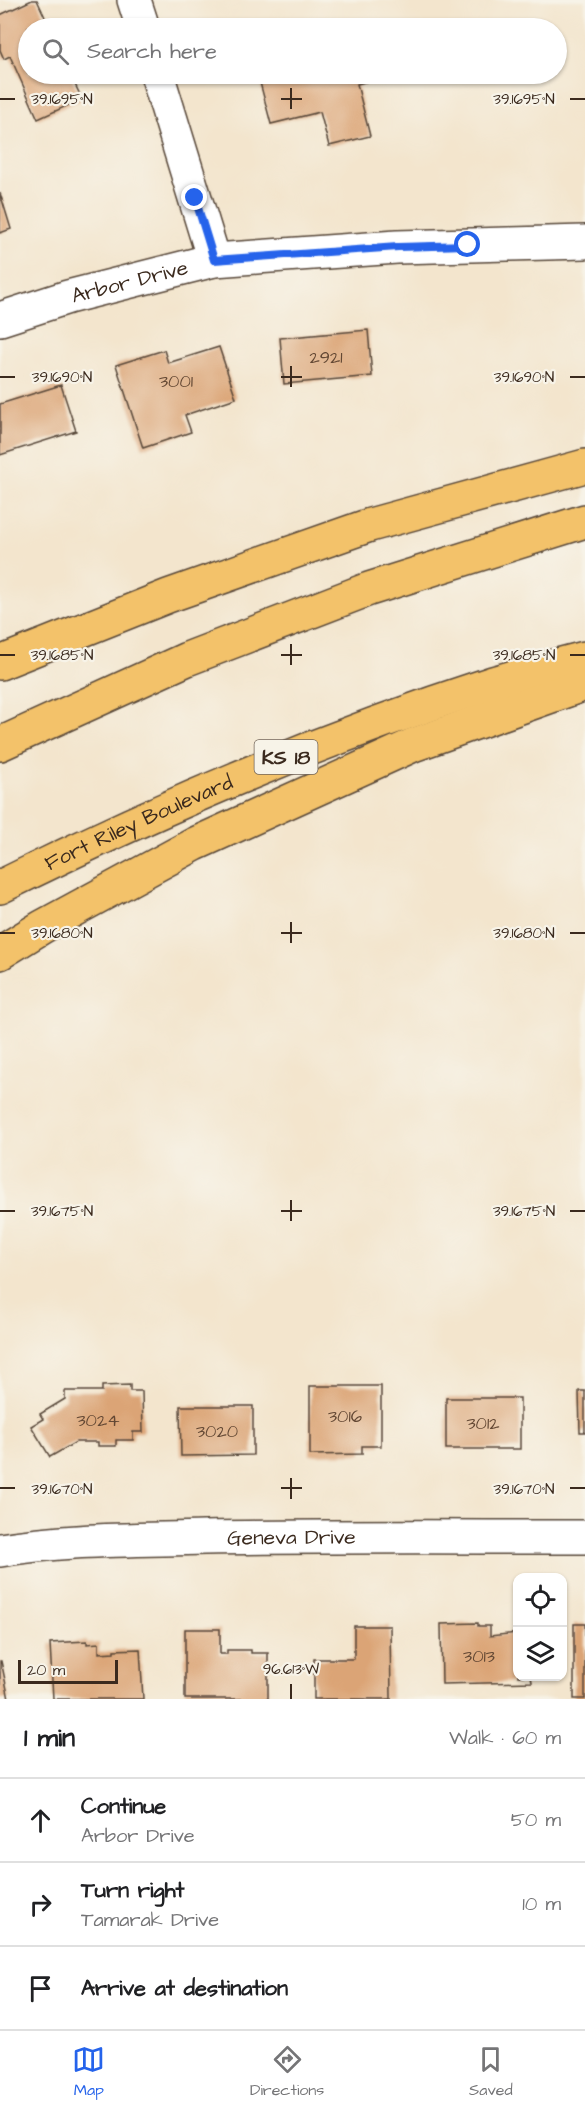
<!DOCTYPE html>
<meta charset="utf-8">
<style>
:root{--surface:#fff;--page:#f2f2f2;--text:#202124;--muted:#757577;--line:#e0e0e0;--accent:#2563eb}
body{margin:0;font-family:"Architects Daughter",sans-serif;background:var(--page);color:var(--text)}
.controls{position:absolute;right:18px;bottom:18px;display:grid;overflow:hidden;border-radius:12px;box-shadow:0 2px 4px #0004}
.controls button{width:54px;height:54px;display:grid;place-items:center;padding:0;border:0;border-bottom:2px solid var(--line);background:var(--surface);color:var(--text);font:30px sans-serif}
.scale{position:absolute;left:18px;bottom:15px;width:100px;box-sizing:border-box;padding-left:6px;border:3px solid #3b2a1e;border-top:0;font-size:16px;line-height:21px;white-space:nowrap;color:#3b2a1e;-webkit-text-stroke:4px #f7f3e8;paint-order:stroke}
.stop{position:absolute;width:18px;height:18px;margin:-14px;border:4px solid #2563eb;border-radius:50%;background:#fff}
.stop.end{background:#2563eb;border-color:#fff;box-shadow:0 2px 6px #0008}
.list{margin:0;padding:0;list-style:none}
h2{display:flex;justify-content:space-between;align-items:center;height:78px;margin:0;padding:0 24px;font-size:26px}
h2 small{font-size:20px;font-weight:400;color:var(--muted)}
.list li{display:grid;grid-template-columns:39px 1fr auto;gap:18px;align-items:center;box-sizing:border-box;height:84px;padding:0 24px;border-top:2px solid var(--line)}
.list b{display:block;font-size:22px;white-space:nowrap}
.list p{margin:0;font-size:20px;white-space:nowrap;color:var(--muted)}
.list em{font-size:20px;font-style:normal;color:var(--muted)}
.icon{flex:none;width:33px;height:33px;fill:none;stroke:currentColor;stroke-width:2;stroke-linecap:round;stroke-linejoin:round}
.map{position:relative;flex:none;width:585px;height:1699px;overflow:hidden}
.search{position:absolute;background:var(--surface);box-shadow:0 2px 4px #0004;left:18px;right:18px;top:18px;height:66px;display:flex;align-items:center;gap:15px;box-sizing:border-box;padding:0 21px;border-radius:33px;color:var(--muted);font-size:22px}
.sheet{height:330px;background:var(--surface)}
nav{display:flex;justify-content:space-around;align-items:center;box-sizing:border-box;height:84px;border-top:2px solid var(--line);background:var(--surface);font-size:16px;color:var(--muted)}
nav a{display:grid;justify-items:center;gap:3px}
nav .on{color:var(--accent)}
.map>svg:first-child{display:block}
.building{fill:#dba476}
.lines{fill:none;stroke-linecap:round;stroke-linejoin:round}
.minor-casing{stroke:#574638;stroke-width:36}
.highway-casing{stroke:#574638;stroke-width:36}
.minor{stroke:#fff;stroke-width:33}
.highway{stroke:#f3c26a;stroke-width:33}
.route{stroke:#2563eb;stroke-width:8}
.ticks{fill:none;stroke:#3b2a1e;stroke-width:2}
.labels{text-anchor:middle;stroke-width:4.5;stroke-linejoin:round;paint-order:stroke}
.number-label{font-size:18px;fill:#634834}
.shield{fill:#f7f3e8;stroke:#73665b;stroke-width:1.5}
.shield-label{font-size:20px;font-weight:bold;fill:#3b2a1e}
.street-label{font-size:21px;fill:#3b2a1e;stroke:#f7f3e8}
.ticks-label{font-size:15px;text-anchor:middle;fill:#3b2a1e;stroke:#f7f3e8;stroke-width:4.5;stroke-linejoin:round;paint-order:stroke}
</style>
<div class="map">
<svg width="585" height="1699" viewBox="0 0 585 1699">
<rect width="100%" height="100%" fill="#f7f3e8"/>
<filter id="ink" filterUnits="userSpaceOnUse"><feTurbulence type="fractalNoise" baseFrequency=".0167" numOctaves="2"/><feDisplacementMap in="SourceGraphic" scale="12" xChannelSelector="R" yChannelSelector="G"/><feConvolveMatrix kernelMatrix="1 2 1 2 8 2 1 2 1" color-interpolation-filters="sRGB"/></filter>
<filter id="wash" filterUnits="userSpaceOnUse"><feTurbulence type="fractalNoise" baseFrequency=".008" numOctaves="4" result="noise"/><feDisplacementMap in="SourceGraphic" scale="24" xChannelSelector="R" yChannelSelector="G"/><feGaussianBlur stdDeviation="1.35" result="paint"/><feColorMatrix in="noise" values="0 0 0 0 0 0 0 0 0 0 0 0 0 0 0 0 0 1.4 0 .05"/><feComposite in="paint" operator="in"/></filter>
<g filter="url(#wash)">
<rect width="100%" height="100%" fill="#f3e5cd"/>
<g id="blocks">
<g class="building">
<path d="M32 0H37L50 28H28V74H70L82 99 38 119 10 56 4 59 0 50V15Z"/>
<path d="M358 20 360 28H330Z"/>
<path d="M266 74H371L373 80 357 84 370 136 329 146 320 112 271 124 258 75Z"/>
<path d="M0 193 11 229 0 233Z"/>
<path d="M368 330 372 376 284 384 280 338Z"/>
<path d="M219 347 236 398 185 415 191 432 143 448 116 365 164 350 168 363Z"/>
<path d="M61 385 76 431 0 455V404Z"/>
<path d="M130 1385V1391H142L143 1432H133V1440H116V1446H98V1442H76L50 1457 31 1426 43 1419 40 1414 65 1399V1391H102V1386Z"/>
<path d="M310 1386H381V1446H362V1454L310 1455Z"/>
<path d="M579 1391H585V1432H580Z"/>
<rect x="446" y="1398" width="74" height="51"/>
<path d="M180 1406H253V1455L181 1456Z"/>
<path d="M478 1623V1626H490V1636L518 1633V1676H531L532 1682 442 1684 441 1624Z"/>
<rect x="574" y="1624" width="11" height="75"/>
<path d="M354 1626H390L391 1699H314V1659H354Z"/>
<path d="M185 1629H220V1654H227V1650H251V1653H268V1699H185Z"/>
<path d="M87 1641V1644L99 1643V1653L114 1652V1650L140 1649 143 1699H53L50 1643Z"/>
<path d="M0 1661H1L9 1699H0Z"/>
</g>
</g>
</g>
<g filter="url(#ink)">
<use href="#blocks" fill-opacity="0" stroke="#574638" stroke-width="1.5"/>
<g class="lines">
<defs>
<g id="minor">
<path d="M134 0 143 28"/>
<path d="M157 74 214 260"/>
<path id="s1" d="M0 319 68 297 214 260 397 247 585 242"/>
<path id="s2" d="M0 1550C67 1539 136 1540 204 1538 331 1536 458 1537 585 1537"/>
</g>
<g id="highway">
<path d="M0 663 168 596 370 525 585 466"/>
<path d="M0 744 187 659 369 589 585 521"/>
<path id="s3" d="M0 887C159 808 323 738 493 683 523 674 554 666 585 658"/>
<path d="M0 953 42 927 195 844 413 745 585 684"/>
</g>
</defs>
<use href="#minor" class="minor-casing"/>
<use href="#highway" class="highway-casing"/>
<use href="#minor" class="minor"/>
<use href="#highway" class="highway"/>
</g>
</g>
<g class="lines" filter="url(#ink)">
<path class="route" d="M195 198 214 260 398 247 468 245"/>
</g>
<path class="ticks" d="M291 88V109M0 99H15M281 99H302M570 99H585M291 366V387M0 377H15M281 377H302M570 377H585M291 644V665M0 655H15M281 655H302M570 655H585M291 922V943M0 933H15M281 933H302M570 933H585M291 1200V1221M0 1211H15M281 1211H302M570 1211H585M291 1478V1499M0 1488H15M281 1488H302M570 1488H585M291 1684V1699"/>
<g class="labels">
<g class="number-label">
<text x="326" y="363">2921</text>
<text x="176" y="387">3001</text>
<text x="345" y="1422">3016</text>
<text x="98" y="1426">3024</text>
<text x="483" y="1429">3012</text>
<text x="217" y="1437">3020</text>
<text x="479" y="1662">3013</text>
</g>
<rect class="shield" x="254.5" y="740" width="63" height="34" rx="4.5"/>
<g class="shield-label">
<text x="286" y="764">KS 18</text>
</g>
<g class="street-label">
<text dy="7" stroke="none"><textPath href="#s1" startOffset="135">Arbor Drive</textPath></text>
<text dy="7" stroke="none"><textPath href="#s3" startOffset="153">Fort Riley Boulevard</textPath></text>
<text dy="7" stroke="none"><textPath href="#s2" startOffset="292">Geneva Drive</textPath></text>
</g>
</g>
<g class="ticks-label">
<text x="62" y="104">39.1695°N</text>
<text x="524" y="104">39.1695°N</text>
<text x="62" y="382">39.1690°N</text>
<text x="524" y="382">39.1690°N</text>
<text x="62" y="660">39.1685°N</text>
<text x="524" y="660">39.1685°N</text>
<text x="62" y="938">39.1680°N</text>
<text x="524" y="938">39.1680°N</text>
<text x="62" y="1216">39.1675°N</text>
<text x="524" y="1216">39.1675°N</text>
<text x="62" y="1494">39.1670°N</text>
<text x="524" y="1494">39.1670°N</text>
<text x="291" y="1674">96.613°W</text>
</g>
</svg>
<div class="controls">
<button><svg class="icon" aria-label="locate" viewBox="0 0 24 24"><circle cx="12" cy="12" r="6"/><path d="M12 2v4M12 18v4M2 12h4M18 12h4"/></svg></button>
<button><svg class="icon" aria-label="layers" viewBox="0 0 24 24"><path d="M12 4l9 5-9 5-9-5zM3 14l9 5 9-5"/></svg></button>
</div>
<div class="scale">20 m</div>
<div class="stop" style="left:468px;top:245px"></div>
<div class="stop end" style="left:195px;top:198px"></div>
<div class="search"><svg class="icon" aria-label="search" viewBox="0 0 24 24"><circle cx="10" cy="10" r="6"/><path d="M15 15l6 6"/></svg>Search here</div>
</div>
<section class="sheet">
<h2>1 min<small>Walk · 60 m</small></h2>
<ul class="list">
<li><svg class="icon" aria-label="ahead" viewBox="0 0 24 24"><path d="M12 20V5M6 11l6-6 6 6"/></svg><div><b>Continue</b><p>Arbor Drive</p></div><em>50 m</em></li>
<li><svg class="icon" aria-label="right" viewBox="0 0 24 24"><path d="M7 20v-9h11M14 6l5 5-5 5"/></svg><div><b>Turn right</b><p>Tamarak Drive</p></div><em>10 m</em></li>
<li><svg class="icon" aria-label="arrive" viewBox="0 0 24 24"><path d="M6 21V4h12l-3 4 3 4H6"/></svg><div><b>Arrive at destination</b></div></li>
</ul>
</section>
<nav>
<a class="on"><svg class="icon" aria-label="map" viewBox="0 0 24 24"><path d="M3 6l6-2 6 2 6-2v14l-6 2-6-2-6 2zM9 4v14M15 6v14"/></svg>Map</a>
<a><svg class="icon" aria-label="directions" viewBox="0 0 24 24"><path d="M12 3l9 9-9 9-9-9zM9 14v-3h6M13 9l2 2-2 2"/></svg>Directions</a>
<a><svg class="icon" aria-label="saved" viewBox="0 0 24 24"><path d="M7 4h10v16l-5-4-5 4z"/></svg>Saved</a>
</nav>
